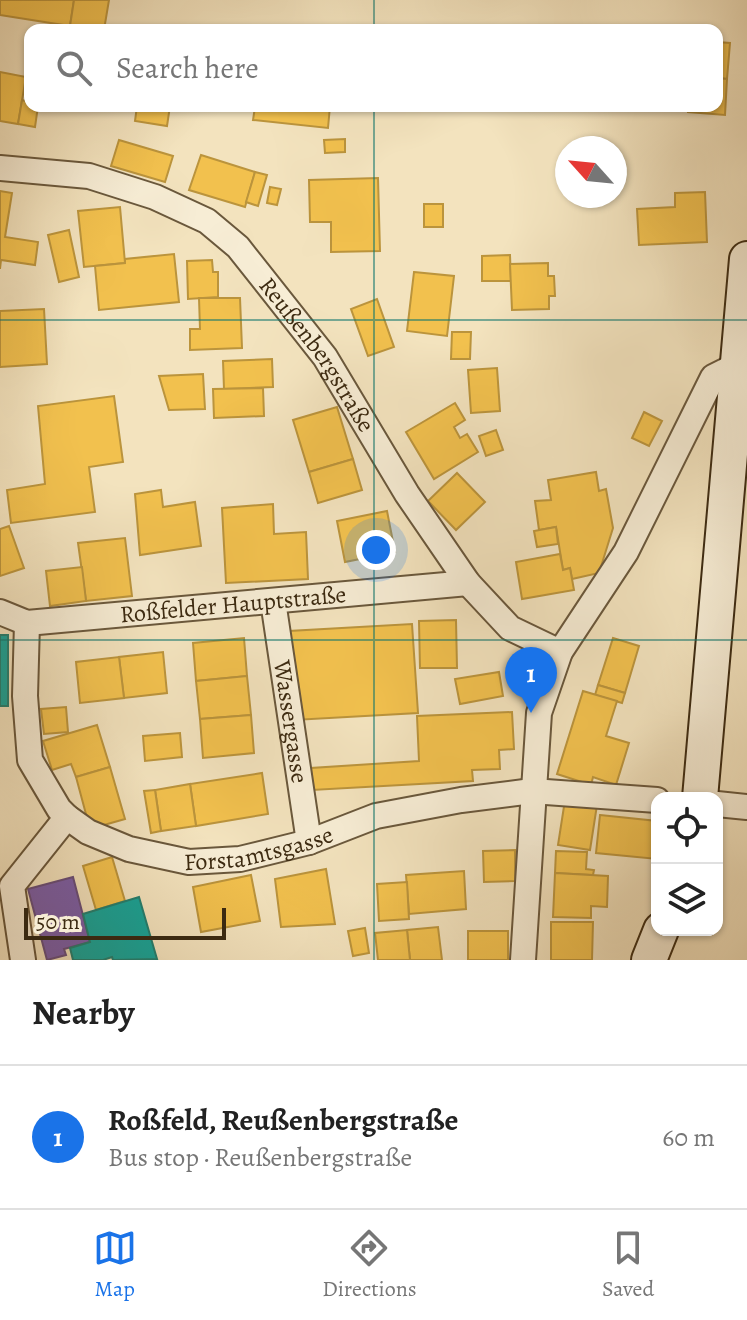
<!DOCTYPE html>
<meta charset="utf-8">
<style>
:root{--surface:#fff;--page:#f2f2f2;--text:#222;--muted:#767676;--line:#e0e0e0;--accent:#1a73e8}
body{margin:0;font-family:Alegreya,serif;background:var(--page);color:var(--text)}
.controls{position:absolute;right:24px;bottom:24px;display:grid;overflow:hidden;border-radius:16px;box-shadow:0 2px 6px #0004}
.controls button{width:72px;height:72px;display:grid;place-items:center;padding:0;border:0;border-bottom:2px solid var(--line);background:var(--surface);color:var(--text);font:40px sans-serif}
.compass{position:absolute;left:555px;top:136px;width:72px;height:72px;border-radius:50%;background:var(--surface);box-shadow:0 2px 6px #0004;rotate:297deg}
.scale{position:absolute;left:24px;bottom:20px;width:202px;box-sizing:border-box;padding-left:8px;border:4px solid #3c2a11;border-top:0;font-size:22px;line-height:28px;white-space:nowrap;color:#3c2a11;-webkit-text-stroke:6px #f7edd5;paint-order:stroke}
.you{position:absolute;left:376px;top:550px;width:28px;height:28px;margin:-20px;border:6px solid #fff;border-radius:50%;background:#1a73e8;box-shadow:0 0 0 12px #1a73e833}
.badge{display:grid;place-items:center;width:52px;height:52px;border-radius:50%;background:var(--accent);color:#fff;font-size:26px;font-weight:700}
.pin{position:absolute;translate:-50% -66px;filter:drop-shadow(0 2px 4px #0008)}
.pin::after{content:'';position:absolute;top:42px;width:28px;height:24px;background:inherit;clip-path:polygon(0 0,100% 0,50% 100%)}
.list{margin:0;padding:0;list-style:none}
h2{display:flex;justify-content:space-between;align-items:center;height:104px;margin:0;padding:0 32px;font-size:34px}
h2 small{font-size:26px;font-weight:400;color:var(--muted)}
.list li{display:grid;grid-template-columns:52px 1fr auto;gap:24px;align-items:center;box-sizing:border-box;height:144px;padding:0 32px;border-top:2px solid var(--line)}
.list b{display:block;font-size:30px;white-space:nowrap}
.list p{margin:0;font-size:26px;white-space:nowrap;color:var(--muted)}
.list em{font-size:26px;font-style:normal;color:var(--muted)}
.icon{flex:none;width:44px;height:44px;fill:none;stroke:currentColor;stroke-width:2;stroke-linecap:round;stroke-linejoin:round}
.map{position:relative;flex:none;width:747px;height:960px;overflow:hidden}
.search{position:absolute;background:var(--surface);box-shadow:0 2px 6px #0004;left:24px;right:24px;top:24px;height:88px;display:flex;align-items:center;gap:20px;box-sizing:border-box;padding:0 28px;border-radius:16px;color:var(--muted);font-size:30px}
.sheet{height:248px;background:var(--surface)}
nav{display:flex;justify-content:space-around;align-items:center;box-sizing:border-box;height:112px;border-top:2px solid var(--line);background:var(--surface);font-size:22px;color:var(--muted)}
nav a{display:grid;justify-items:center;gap:4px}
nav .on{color:var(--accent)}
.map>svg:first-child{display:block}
.homes{fill:#f2c14e;stroke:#bb943c;stroke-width:2}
.offices{fill:#7b5ea7;stroke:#684e7a;stroke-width:2}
.public{fill:#17a398;stroke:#227f70;stroke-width:2}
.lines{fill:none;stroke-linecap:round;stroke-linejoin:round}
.street-casing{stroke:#6a583c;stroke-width:28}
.secondary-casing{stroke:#3c2a11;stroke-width:38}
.street{stroke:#f7edd5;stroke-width:24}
.secondary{stroke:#f7edd5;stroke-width:34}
.grid{fill:none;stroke:#0f766e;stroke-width:2;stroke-opacity:0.55}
.labels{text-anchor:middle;stroke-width:8;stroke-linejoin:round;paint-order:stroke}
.street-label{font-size:24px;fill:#3c2a11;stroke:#f7edd5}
</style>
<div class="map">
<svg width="747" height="960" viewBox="0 0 747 960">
<rect width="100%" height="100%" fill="#f3e3be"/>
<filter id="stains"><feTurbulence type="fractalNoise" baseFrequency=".0025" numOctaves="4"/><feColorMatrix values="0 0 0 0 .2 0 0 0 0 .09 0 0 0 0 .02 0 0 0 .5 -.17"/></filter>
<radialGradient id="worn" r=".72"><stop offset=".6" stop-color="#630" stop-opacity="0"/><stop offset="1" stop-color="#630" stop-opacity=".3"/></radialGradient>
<g class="homes">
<path d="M0 0H74L70 26 0 15Z"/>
<path d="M74 0H109L104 30 70 26Z"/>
<path d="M717 42 730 43 727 79 717 78Z"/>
<path d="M0 72 26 77 18 124 0 121Z"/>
<path d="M717 78 727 79 725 115 688 112V106H717Z"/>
<path d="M22 100 30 102V106H38L35 127 18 124Z"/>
<path d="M137 106H170L167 126 135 121Z"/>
<path d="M244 106H330L328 128 253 120 255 107Z"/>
<path d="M345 139V152L325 153 324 140Z"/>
<path d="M119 140 173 156 165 182 111 166Z"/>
<path d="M201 155 255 172 245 207 189 190Z"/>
<path d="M255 172 267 175 258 206 246 202Z"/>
<path d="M378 178 380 251 331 252V222H310L309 180Z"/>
<path d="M270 187 281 189 277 205 267 203Z"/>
<path d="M0 191 12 193 5 237 38 242 35 265 1 260 0 269Z"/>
<path d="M705 192 707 242 639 245 637 209 675 207V193Z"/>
<rect x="424" y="204" width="19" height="23"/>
<path d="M120 207 125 263 84 267 78 211Z"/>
<path d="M69 230 79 277 59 282 48 235Z"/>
<path d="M174 254 179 302 99 310 95 266 125 263V259Z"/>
<path d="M510 255 511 281H482V256Z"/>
<path d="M212 260 213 272H218V297L188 299 187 261Z"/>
<path d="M548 263V276H554L555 296H549V309L512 310 510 264Z"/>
<path d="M414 272 454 276 447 336 407 331Z"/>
<path d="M199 298H240L242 348 190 350V329H200Z"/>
<path d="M377 299 394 347 368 356 351 309Z"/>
<path d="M44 309 47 364 0 367V311Z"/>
<path d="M452 332H471L470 359H451Z"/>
<path d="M272 359 273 387 224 389 223 361Z"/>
<path d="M497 368 500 411 471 413 468 370Z"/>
<path d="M203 374 205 409 169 410 159 376Z"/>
<path d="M263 388 264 416 214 418 213 389Z"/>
<path d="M114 396 123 462 89 467 95 512 11 523 7 490 45 484 38 406Z"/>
<path d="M455 403 465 420 454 427 460 438 467 434 478 452 434 479 406 432Z"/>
<path d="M337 407 353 459 309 472 293 420Z"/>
<path d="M644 412 662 421 649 446 632 438Z"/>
<path d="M496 430 503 450 486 456 479 436Z"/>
<path d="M353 459 362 490 318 503 309 472Z"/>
<path d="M596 472 599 491 606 489 613 528 599 573 572 579 570 568 563 570 556 527 539 530 535 501 551 500 548 480Z"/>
<path d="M457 473 485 502 456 530 428 501Z"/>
<path d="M161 490 163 507 195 502 201 546 140 555 135 494Z"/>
<path d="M273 504 274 534 306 532 308 579 226 583 222 508Z"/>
<path d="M387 511 395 552 345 562 337 521Z"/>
<path d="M9 526 24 568 0 576V529Z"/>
<path d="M556 527 558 544 537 547 534 531Z"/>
<path d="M125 538 132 596 86 601 78 543Z"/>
<path d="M560 554 563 570 570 568 574 590 522 599 516 562Z"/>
<path d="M82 567 86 601 50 606 46 571Z"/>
<path d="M456 620 457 668H420L419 621Z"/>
<path d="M412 624 418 713 294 720 289 631Z"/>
<path d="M244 638 247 676 196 681 193 643Z"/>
<path d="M613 638 639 646 625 693 598 685Z"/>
<path d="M163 652 167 693 124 698 119 657Z"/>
<path d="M119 657 124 698 80 703 76 662Z"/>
<path d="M499 672 503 696 460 704 455 679Z"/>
<path d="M247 676 251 715 200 719 196 681Z"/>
<path d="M598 685 625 693 622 703 595 695Z"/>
<path d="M583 691 617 701 606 736 629 743 616 785 593 777 591 785 557 774Z"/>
<path d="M66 707 68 732 44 734 41 709Z"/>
<path d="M512 712 514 749 499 750 500 769 472 770 473 781 312 790 311 768 419 761 417 716Z"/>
<path d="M251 715 254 753 203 758 200 719Z"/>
<path d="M97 725 110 767 76 777 71 764 52 770 43 741Z"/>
<path d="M180 733 182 757 145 761 143 736Z"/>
<path d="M110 767 125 819 90 829 76 777Z"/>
<path d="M262 773 268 814 196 826 190 784Z"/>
<path d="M190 784 196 826 161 831 155 790Z"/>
<path d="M155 790 161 831 151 833 144 791Z"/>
<path d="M565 800 597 805 590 850 558 845Z"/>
<path d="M600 815 657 821V859L596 853Z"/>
<path d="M515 850V881L484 882 483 851Z"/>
<path d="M556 851 587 852 586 869 594 870 593 875 555 873Z"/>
<path d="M112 857 125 901 96 910 83 866Z"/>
<path d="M326 869 335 924 281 927 275 879Z"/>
<path d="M464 871 466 909 409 914 406 875Z"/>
<path d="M555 873 608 876 607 907 591 906V918L553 917Z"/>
<path d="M251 875 260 921 201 932 193 887Z"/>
<path d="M407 882 409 919 379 921 377 884Z"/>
<path d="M551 922H593L592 960H551Z"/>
<path d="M438 927 442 960H410L407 930Z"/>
<path d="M365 928 369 953 353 956 348 931Z"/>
<path d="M407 930 410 960H378L375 933Z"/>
<rect x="468" y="931" width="40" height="29"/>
</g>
<path class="offices" d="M73 877 90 942 64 949 66 955 47 960 28 889Z"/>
<g class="public">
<rect x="0" y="635" width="8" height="71"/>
<path d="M139 897 157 959 113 960 112 957 103 960H73L70 948 90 942 83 914Z"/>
</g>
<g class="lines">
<defs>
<g id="street">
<path id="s1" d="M0 168 89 176 155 197 207 221 238 247 325 357 407 494 468 583 510 628 560 652"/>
<path id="s2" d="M273 601 309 842"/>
<path id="s3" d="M0 612 27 623 468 583"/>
<path id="s4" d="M27 623 25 696 30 760 59 809 67 817 88 832 129 849 189 862 240 859 309 842 376 816 461 800 532 791 657 800"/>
<path d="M717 804 747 807"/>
<path d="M23 960 12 886 67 817"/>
<path d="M523 960 539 713 560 652 626 552 713 377 739 364H747"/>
</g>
<g id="secondary">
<path d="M700 798 747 259"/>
<path d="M649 960 661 930"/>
</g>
</defs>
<use href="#street" class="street-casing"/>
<use href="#secondary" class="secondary-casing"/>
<use href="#street" class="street"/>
<use href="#secondary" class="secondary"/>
</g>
<path class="grid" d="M374 0V30M374 106V960M0 320H747M0 640H747"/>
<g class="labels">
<g class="street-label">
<text dy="8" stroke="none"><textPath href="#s1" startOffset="390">Reußenbergstraße</textPath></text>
<text dy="8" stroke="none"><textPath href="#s3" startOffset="236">Roßfelder Hauptstraße</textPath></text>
<text dy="8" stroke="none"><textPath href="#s2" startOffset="122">Wassergasse</textPath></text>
<text dy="8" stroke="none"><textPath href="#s4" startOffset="408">Forstamtsgasse</textPath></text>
</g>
</g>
<rect width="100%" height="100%" filter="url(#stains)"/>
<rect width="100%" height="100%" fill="url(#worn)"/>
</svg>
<div class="controls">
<button><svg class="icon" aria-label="locate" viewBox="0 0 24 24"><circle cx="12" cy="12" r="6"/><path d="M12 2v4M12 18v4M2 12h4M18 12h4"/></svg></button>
<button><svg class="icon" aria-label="layers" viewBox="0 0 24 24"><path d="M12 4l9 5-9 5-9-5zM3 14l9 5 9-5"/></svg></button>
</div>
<svg class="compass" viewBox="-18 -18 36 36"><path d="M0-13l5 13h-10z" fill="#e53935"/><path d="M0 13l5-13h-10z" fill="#767676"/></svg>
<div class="scale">50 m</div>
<div class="you"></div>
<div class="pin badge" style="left:531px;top:713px">1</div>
<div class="search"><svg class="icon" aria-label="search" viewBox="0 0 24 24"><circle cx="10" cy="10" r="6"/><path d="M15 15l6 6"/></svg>Search here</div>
</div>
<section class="sheet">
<h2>Nearby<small></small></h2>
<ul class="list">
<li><span class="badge">1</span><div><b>Roßfeld, Reußenbergstraße</b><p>Bus stop · Reußenbergstraße</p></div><em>60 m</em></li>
</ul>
</section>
<nav>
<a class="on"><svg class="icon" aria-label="map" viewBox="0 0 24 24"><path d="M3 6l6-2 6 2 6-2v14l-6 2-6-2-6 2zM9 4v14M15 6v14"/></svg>Map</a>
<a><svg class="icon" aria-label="directions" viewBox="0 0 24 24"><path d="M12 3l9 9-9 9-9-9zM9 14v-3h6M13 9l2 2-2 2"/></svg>Directions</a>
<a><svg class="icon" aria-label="saved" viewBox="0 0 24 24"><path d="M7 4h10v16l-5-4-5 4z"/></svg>Saved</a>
</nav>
